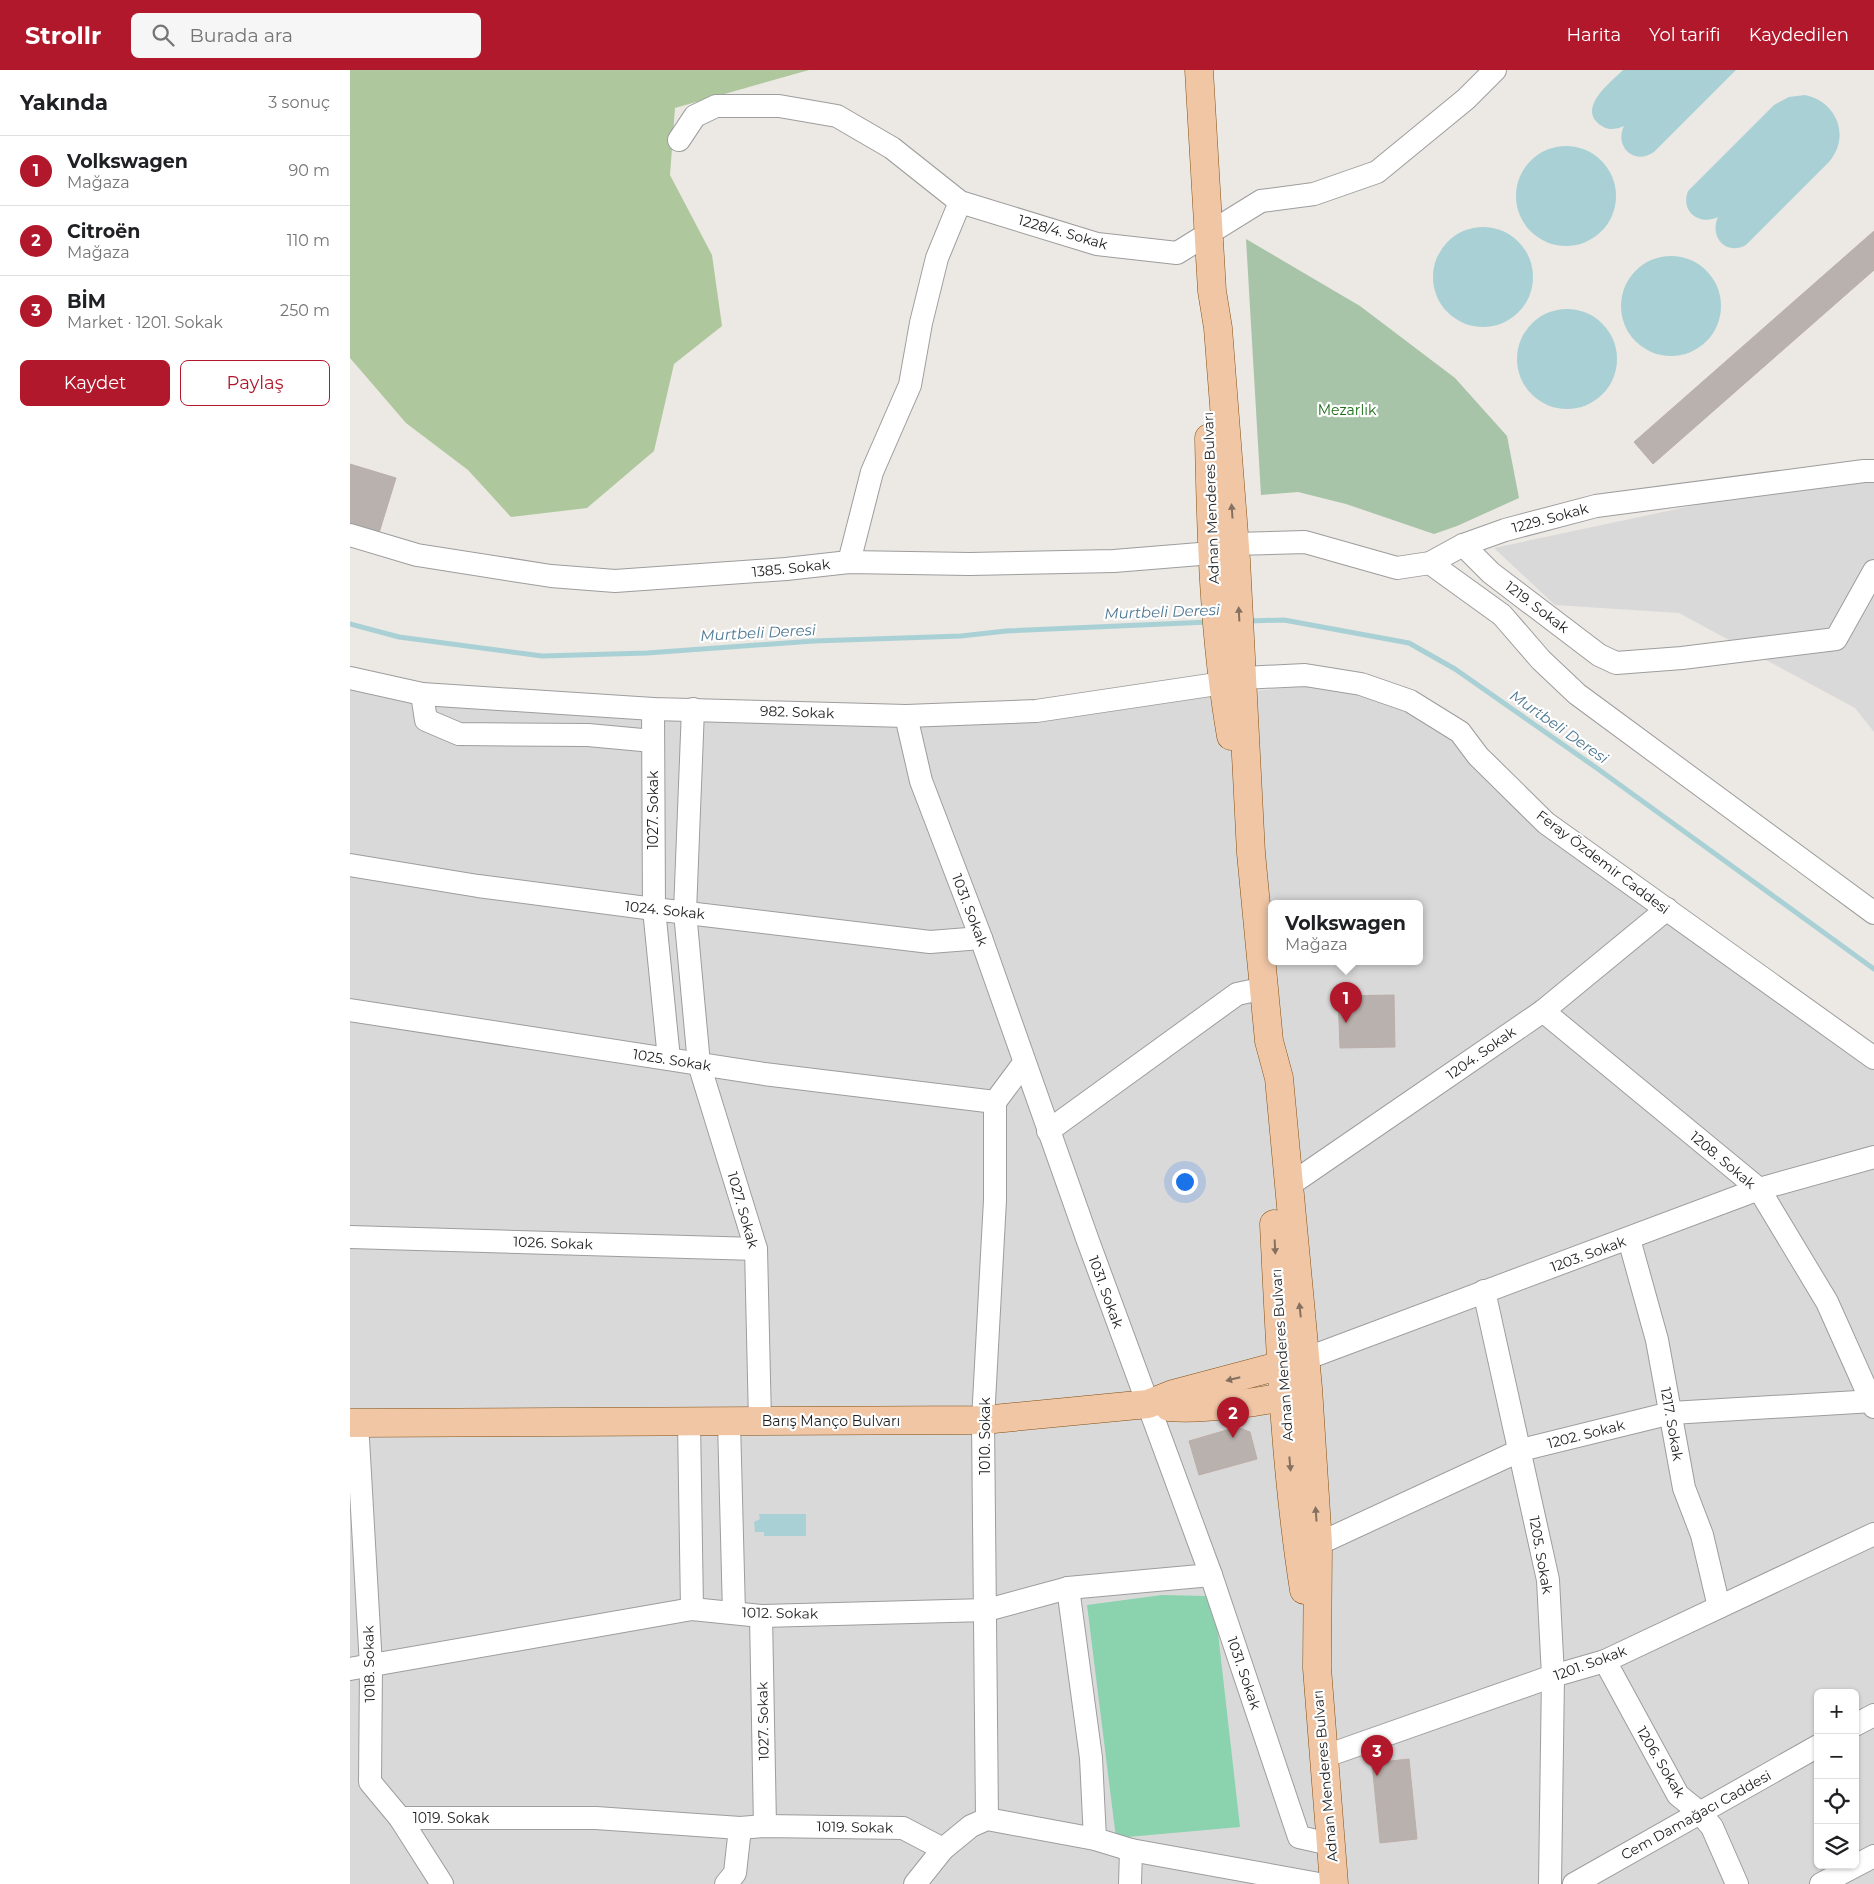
<!DOCTYPE html>
<html lang="tr">
<meta charset="utf-8">
<style>
:root{--surface:#fff;--page:#f6f6f6;--text:#202124;--muted:#757577;--line:#e0e0e0;--accent:#b1182b}
body{margin:0;font-family:Montserrat,sans-serif;background:var(--page);color:var(--text)}
.controls{position:absolute;right:15px;bottom:15px;display:grid;overflow:hidden;border-radius:8px;box-shadow:0 1px 4px #0004}
.controls button{width:45px;height:45px;display:grid;place-items:center;padding:0;border:0;border-bottom:1px solid var(--line);background:var(--surface);color:var(--text);font:25px sans-serif}
.you{position:absolute;left:834px;top:1111px;width:18px;height:18px;margin:-12px;border:4px solid #fff;border-radius:50%;background:#1a73e8;box-shadow:0 0 0 8px #1a73e833}
.badge{display:grid;place-items:center;width:32px;height:32px;border-radius:50%;background:var(--accent);color:#fff;font-size:16px;font-weight:700}
.pin{position:absolute;translate:-50% -41px;filter:drop-shadow(0 1px 2px #0008)}
.pin::after{content:'';position:absolute;top:26px;width:18px;height:15px;background:inherit;clip-path:polygon(0 0,100% 0,50% 100%)}
.popup{position:absolute;left:918px;top:830px;width:155px;height:65px;box-sizing:border-box;display:grid;place-content:center;border-radius:8px;background:var(--surface);filter:drop-shadow(0 1px 4px #0005);font-size:16px;white-space:nowrap;color:var(--muted)}
.popup b{font-size:19px;color:var(--text)}
.popup::after{content:'';position:absolute;left:50%;top:100%;margin-left:-10px;border:10px solid transparent;border-top-color:var(--surface)}
.list{margin:0;padding:0;list-style:none}
h2{display:flex;justify-content:space-between;align-items:center;height:65px;margin:0;padding:0 20px;font-size:21px}
h2 small{font-size:16px;font-weight:400;color:var(--muted)}
.list li{display:grid;grid-template-columns:32px 1fr auto;gap:15px;align-items:center;box-sizing:border-box;height:70px;padding:0 20px;border-top:1px solid var(--line)}
.list b{display:block;font-size:19px;white-space:nowrap}
.list p{margin:0;font-size:16px;white-space:nowrap;color:var(--muted)}
.list em{font-size:16px;font-style:normal;color:var(--muted)}
.actions{display:flex;gap:10px;padding:15px 20px}
.actions a{flex:1;padding:11px 0;border:1px solid var(--accent);border-radius:8px;text-align:center;font-size:18px;color:var(--accent)}
.actions .main{background:var(--accent);color:#fff}
.icon{flex:none;width:28px;height:28px;fill:none;stroke:currentColor;stroke-width:2;stroke-linecap:round;stroke-linejoin:round}
.map{position:relative;flex:none;width:1524px;height:1814px;overflow:hidden}
header{display:flex;align-items:center;gap:30px;box-sizing:border-box;height:70px;padding:0 25px;background:var(--accent);color:#fff}
header strong{font-size:24px}
nav{display:flex;gap:28px;margin-inline-start:auto;font-size:18px}
.search{width:350px;height:45px;background:var(--page);display:flex;align-items:center;gap:12px;box-sizing:border-box;padding:0 18px;border-radius:8px;color:var(--muted);font-size:19px}
main{display:flex}
aside{flex:1;background:var(--surface)}
.map>svg:first-child{display:block}
.residential{fill:#dad9da;fill-rule:evenodd}
.forest{fill:#aec79d}
.cemetery{fill:#a7c3a8}
.pitch{fill:#8ad3ae}
.water{fill:#a9d1d5}
.lines{fill:none;stroke-linecap:round;stroke-linejoin:round}
.stream{stroke:#a9d1d5;stroke-width:5}
.building{fill:#b9b1ad;stroke:#bcaea8}
.minor-casing{stroke:#9d9d9d;stroke-width:24}
.major-casing{stroke:#835012;stroke-width:29}
.minor{stroke:#fff;stroke-width:22}
.major{stroke:#f0c6a5;stroke-width:28}
.oneway{fill:#867160}
.labels{text-anchor:middle;stroke-width:4.5;stroke-linejoin:round;paint-order:stroke}
.street-label{font-size:14px;fill:#1c1c1c;stroke:#fff}
.park-label{font-size:14px;fill:#1c6d18;stroke:#fff}
.water-label{font-size:15px;font-style:italic;fill:#4e7892;stroke:#fff}
</style>
<header>
<strong>Strollr</strong>
<div class="search"><svg class="icon" aria-label="search" viewBox="0 0 24 24"><circle cx="10" cy="10" r="6"/><path d="M15 15l6 6"/></svg>Burada ara</div>
<nav><a>Harita</a><a>Yol tarifi</a><a>Kaydedilen</a></nav>
</header>
<main>
<aside>
<h2>Yakında<small>3 sonuç</small></h2>
<ul class="list">
<li><span class="badge">1</span><div><b>Volkswagen</b><p>Mağaza</p></div><em>90 m</em></li>
<li><span class="badge">2</span><div><b>Citroën</b><p>Mağaza</p></div><em>110 m</em></li>
<li><span class="badge">3</span><div><b>BİM</b><p>Market · 1201. Sokak</p></div><em>250 m</em></li>
</ul>
<div class="actions"><a class="main">Kaydet</a><a>Paylaş</a></div>
</aside>
<div class="map">
<svg width="1524" height="1814" viewBox="0 0 1524 1814">
<rect width="100%" height="100%" fill="#ece8e3"/>
<g class="residential">
<path d="M1524 397V662L1505 638 1329 543 1205 535 1144 478Z"/>
<path d="M0 608 72 624 686 641 957 616 1060 631 1196 753 1524 988V1814H0ZM922 834H1070V892H922ZM1468 1623H1505V1795H1468Z"/>
</g>
<path class="forest" d="M0 0H459L325 38 320 105 362 185 372 256 324 294 304 381 237 438 161 447 118 400 56 353 0 288Z"/>
<path class="cemetery" d="M896 169 1010 236 1105 308 1157 366 1169 428 1107 456 1084 464 996 434 948 422 911 425Z"/>
<path class="pitch" d="M812 1525 856 1526 867 1554 890 1757 766 1768 737 1535Z"/>
<g class="water">
<path d="M1273 0H1386L1304 82C1284 96 1264 76 1274 56 1267 59 1259 61 1252 56 1225 39 1261 12 1273 0Z"/>
<path d="M1455 25C1488 32 1501 68 1478 93L1396 175C1376 186 1359 167 1368 147 1350 156 1330 142 1338 121L1424 35 1439 27Z"/>
<circle cx="1216" cy="126" r="50"/>
<circle cx="1133" cy="207" r="50"/>
<circle cx="1321" cy="236" r="50"/>
<circle cx="1217" cy="289" r="50"/>
<path d="M409 1444H456V1466H414V1462H405L404 1452 410 1449Z"/>
</g>
<g class="lines">
<g class="stream">
<path d="M897 551 934 550 1059 573 1105 599 1248 699 1524 899"/>
<path d="M0 554 49 567 192 586 297 583 464 571 611 566 656 561 859 552"/>
</g>
</g>
<g class="building">
<path d="M1524 161V200L1303 394 1284 372Z"/>
<path d="M0 394 46 408 29 463 0 454Z"/>
<path d="M1044 925 1045 977 990 978 988 926Z"/>
<path d="M887 1357 900 1362 907 1389 849 1405 839 1371Z"/>
<path d="M1059 1689 1067 1769 1030 1773 1022 1693Z"/>
</g>
<g class="lines">
<defs>
<g id="minor">
<path d="M329 70 345 46 366 36H429L487 46 542 78 610 132 747 174 827 183 911 131 964 124 1027 102 1116 29 1145 0"/>
<path d="M0 465 67 485 201 506 265 511 436 499 499 492 620 494 764 491 862 483 884 474 955 472 1047 498 1080 493 1113 475 1155 460 1246 436 1514 401H1524"/>
<path d="M1113 475 1141 503 1249 585 1266 593 1332 588 1486 569 1524 501"/>
<path d="M499 492 522 402 560 315 571 253 587 188 610 132"/>
<path d="M1080 493 1152 545 1191 590 1227 624 1524 843"/>
<path d="M0 608 72 624 303 639 556 646 686 641 860 615 893 608 955 605 1011 614 1060 631 1110 662 1128 686 1196 753 1524 988"/>
<path d="M72 624 76 650 109 664 238 665 303 671"/>
<path d="M303 639 304 839 319 989"/>
<path d="M343 639 335 842 349 994 406 1179 410 1351"/>
<path d="M556 646 571 711 631 868 738 1171 861 1505 949 1767 980 1774"/>
<path d="M0 795 128 816 304 839 580 872 631 868"/>
<path d="M0 940 414 1004 645 1032"/>
<path d="M1193 941 1409 1119 1477 1232 1524 1337"/>
<path d="M698 1061 887 924 915 918"/>
<path d="M938 1116 1193 941 1317 839"/>
<path d="M0 1167 406 1179"/>
<path d="M1279 1169 1307 1270 1334 1418 1352 1465 1369 1537"/>
<path d="M1134 1221 1198 1510 1203 1606 1200 1814"/>
<path d="M955 1289 1409 1119 1524 1087"/>
<path d="M7 1352 21 1596 20 1712 50 1748 92 1814"/>
<path d="M339 1352 342 1539"/>
<path d="M379 1352 384 1543"/>
<path d="M968 1474 1171 1380 1321 1343 1524 1331"/>
<path d="M718 1518 741 1688 745 1769"/>
<path d="M411 1546 415 1756"/>
<path d="M1255 1591 1328 1725 1349 1742 1362 1757 1387 1814"/>
<path d="M0 1599 342 1539 411 1546 637 1540 718 1518 861 1505"/>
<path d="M1505 1655 1524 1645"/>
<path d="M973 1687 1203 1606 1255 1591 1524 1464"/>
<path d="M50 1748H246L390 1758 415 1756 553 1758 593 1779 621 1756 637 1749 745 1769 781 1780 969 1814"/>
<path d="M637 1749 633 1350 645 1130V1032L674 993"/>
<path d="M376 1814 385 1803 390 1758"/>
<path d="M565 1814 593 1779"/>
<path d="M780 1814 781 1780"/>
<path d="M1224 1814 1468 1676"/>
<path d="M1471 1814 1524 1786"/>
</g>
<g id="major">
<path d="M849 0 862 221 868 258 886 490 901 783 919 971 929 1008 958 1318 968 1474 967 1598 984 1814"/>
<path d="M859 368C861 468 864 567 881 666"/>
<path d="M924 1154C930 1276 935 1399 954 1520"/>
<path d="M819 1337C848 1340 922 1332 949 1322"/>
<path d="M0 1353 633 1350 798 1334 823 1324 955 1289"/>
</g>
</defs>
<use href="#minor" class="minor-casing"/>
<use href="#major" class="major-casing"/>
<use href="#minor" class="minor"/>
<use href="#major" class="major"/>
</g>
<defs><path id="oneway-solid" d="M-6-.8H1V-3.2L6.5 0L1 3.2V.8H-6Z" transform="scale(1.25)"/></defs>
<g class="oneway">
<use href="#oneway-solid" transform="translate(882 441) rotate(-94)"/>
<use href="#oneway-solid" transform="translate(889 544) rotate(-93)"/>
<use href="#oneway-solid" transform="translate(925 1177) rotate(87)"/>
<use href="#oneway-solid" transform="translate(950 1240) rotate(-96)"/>
<use href="#oneway-solid" transform="translate(883 1309) rotate(166)"/>
<use href="#oneway-solid" transform="translate(940 1394) rotate(85)"/>
<use href="#oneway-solid" transform="translate(966 1444) rotate(-94)"/>
</g>
<g class="labels">
<g class="street-label">
<text transform="translate(713 162) rotate(16)" y="5">1228/4. Sokak</text>
<text transform="translate(861 428) rotate(-92)" y="5">Adnan Menderes Bulvarı</text>
<text transform="translate(1200 448) rotate(-15)" y="5">1229. Sokak</text>
<text transform="translate(441 498) rotate(-6)" y="5">1385. Sokak</text>
<text transform="translate(1187 537) rotate(37)" y="5">1219. Sokak</text>
<text transform="translate(447 642) rotate(2)" y="5">982. Sokak</text>
<text transform="translate(303 740) rotate(-90)" y="5">1027. Sokak</text>
<text transform="translate(1253 792) rotate(37)" y="5">Feray Özdemir Caddesi</text>
<text transform="translate(315 840) rotate(6)" y="5">1024. Sokak</text>
<text transform="translate(620 840) rotate(69)" y="5">1031. Sokak</text>
<text transform="translate(1131 983) rotate(-35)" y="5">1204. Sokak</text>
<text transform="translate(322 990) rotate(9)" y="5">1025. Sokak</text>
<text transform="translate(1373 1090) rotate(40)" y="5">1208. Sokak</text>
<text transform="translate(393 1140) rotate(74)" y="5">1027. Sokak</text>
<text transform="translate(203 1173) rotate(2)" y="5">1026. Sokak</text>
<text transform="translate(1238 1184) rotate(-20)" y="5">1203. Sokak</text>
<text transform="translate(756 1222) rotate(70)" y="5">1031. Sokak</text>
<text transform="translate(932 1285) rotate(-94)" y="5">Adnan Menderes Bulvarı</text>
<text x="481" y="1356">Barış Manço Bulvarı</text>
<text transform="translate(1322 1354) rotate(80)" y="5">1217. Sokak</text>
<text transform="translate(1236 1364) rotate(-14)" y="5">1202. Sokak</text>
<text transform="translate(635 1366) rotate(-90)" y="5">1010. Sokak</text>
<text transform="translate(1191 1485) rotate(80)" y="5">1205. Sokak</text>
<text transform="translate(430 1543) rotate(1)" y="5">1012. Sokak</text>
<text transform="translate(1240 1593) rotate(-20)" y="5">1201. Sokak</text>
<text transform="translate(19 1594) rotate(-91)" y="5">1018. Sokak</text>
<text transform="translate(894 1603) rotate(71)" y="5">1031. Sokak</text>
<text transform="translate(413 1651) rotate(-91)" y="5">1027. Sokak</text>
<text transform="translate(1311 1692) rotate(59)" y="5">1206. Sokak</text>
<text transform="translate(975 1706) rotate(-95)" y="5">Adnan Menderes Bulvarı</text>
<text transform="translate(1346 1745) rotate(-29)" y="5">Cem Damağacı Caddesi</text>
<text x="101" y="1753">1019. Sokak</text>
<text transform="translate(505 1757) rotate(1)" y="5">1019. Sokak</text>
</g>
<g class="park-label">
<text x="997" y="345">Mezarlık</text>
</g>
<g class="water-label">
<text transform="translate(812 542) rotate(-2)" y="5">Murtbeli Deresi</text>
<text transform="translate(408 563) rotate(-3)" y="5">Murtbeli Deresi</text>
<text transform="translate(1209 657) rotate(35)" y="5">Murtbeli Deresi</text>
</g>
</g>
</svg>
<div class="controls">
<button>+</button>
<button>−</button>
<button><svg class="icon" aria-label="locate" viewBox="0 0 24 24"><circle cx="12" cy="12" r="6"/><path d="M12 2v4M12 18v4M2 12h4M18 12h4"/></svg></button>
<button><svg class="icon" aria-label="layers" viewBox="0 0 24 24"><path d="M12 4l9 5-9 5-9-5zM3 14l9 5 9-5"/></svg></button>
</div>
<div class="you"></div>
<div class="pin badge" style="left:996px;top:953px">1</div>
<div class="popup"><b>Volkswagen</b>Mağaza</div>
<div class="pin badge" style="left:883px;top:1368px">2</div>
<div class="pin badge" style="left:1027px;top:1706px">3</div>
</div>
</main>
